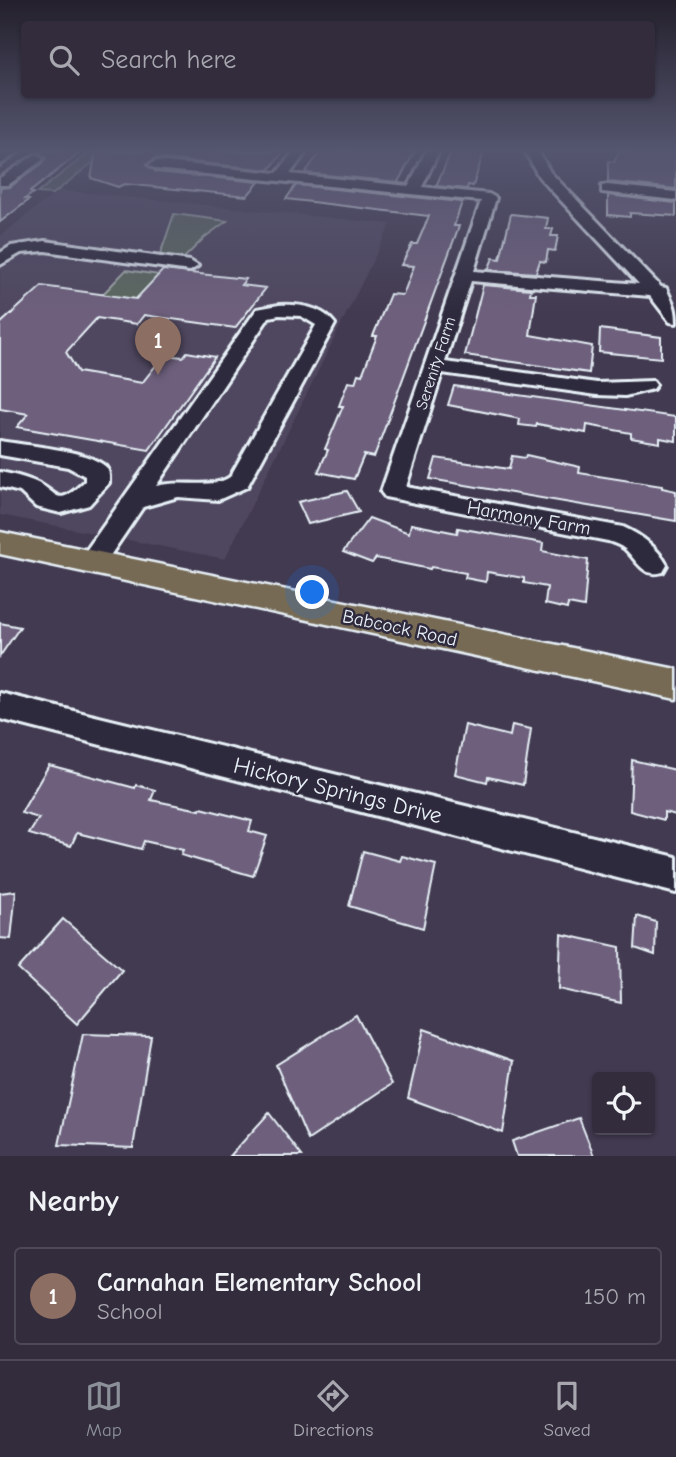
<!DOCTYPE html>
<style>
:root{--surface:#322c3c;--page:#3a3443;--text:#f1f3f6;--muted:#a8a7af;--line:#4d4856;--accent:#8c9099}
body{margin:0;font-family:"Comic Neue",sans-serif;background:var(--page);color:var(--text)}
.controls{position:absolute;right:21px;bottom:21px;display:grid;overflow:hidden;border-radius:7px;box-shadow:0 2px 5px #0004}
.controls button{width:63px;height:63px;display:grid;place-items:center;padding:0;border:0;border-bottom:2px solid var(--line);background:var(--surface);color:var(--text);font:35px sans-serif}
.you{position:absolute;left:313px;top:593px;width:24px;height:24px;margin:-18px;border:5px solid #fff;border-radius:50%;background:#1a73e8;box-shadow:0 0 0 10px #1a73e833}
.badge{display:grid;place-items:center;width:46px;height:46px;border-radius:50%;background:var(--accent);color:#fff;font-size:23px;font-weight:700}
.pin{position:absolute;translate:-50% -58px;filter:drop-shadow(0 2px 4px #0008)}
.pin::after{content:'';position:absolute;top:37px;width:24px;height:21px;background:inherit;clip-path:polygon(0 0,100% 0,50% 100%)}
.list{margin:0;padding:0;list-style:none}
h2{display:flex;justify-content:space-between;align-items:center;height:91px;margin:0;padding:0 28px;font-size:30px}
h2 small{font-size:23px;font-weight:400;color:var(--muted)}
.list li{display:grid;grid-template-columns:46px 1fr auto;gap:21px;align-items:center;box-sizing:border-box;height:98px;margin:0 14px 14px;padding:0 14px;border:2px solid var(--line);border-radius:7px}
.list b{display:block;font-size:26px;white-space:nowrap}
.list p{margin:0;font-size:23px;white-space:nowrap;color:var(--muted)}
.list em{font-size:23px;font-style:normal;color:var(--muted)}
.icon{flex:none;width:38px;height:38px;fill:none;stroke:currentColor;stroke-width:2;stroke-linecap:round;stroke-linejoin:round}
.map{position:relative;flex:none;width:676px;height:1156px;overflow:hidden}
.search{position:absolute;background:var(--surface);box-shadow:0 2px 5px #0004;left:21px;right:21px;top:21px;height:77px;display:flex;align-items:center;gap:18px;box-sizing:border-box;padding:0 24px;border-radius:7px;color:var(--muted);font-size:26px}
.sheet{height:203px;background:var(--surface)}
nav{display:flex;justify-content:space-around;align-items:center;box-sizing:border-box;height:98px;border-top:2px solid var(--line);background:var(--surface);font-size:19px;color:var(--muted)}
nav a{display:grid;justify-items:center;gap:4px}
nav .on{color:var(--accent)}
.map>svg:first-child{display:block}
.built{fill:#4f465e}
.green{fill:#5c685e;stroke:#a2acab;stroke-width:2}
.building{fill:#6e617d;stroke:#e8f1f8;stroke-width:2}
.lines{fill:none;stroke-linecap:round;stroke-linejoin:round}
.minor-casing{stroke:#e8f1f8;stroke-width:6}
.major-casing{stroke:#e8f1f8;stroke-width:5}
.minor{fill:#2f2a3d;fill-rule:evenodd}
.major{fill:#766a54;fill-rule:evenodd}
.labels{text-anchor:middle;stroke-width:5;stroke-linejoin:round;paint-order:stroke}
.far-street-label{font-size:16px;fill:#e8f1f8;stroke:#2f2a3d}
.street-label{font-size:19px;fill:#e8f1f8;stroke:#2f2a3d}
.near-street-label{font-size:23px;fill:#e8f1f8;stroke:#2f2a3d}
</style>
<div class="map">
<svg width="676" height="1156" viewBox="0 0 676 1156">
<rect width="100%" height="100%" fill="#423a50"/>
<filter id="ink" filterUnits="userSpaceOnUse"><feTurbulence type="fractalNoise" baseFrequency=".0143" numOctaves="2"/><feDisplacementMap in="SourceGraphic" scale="14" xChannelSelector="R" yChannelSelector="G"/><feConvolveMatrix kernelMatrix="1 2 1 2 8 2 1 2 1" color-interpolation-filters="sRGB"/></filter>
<g filter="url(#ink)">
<path class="built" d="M59 190 391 224 225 559 0 515V236Z"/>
<g class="green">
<path d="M91 151H107L53 194 37 193Z"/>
<path d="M174 214 227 221 205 237 181 261 159 258Z"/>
<path d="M126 270 159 275 136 299 102 295Z"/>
</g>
<g class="building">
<path d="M41 151H82L30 192 33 193 25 199 29 200 0 222V188L10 187 43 163 46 157 39 153Z"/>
<path d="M96 151H284L269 170 156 158 147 164 156 172 259 182 247 196 124 184 118 187 91 178Z"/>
<path d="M321 151H415L398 182 305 173Z"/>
<path d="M484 151 473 186 468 185 467 189 436 186 451 152Z"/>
<path d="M619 151H676V189L608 182V161L614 162Z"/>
<path d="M296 185 462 202 454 226H459L374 457 364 455 354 479 318 472 328 450 325 449 343 406H339L348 382 355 383 358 374 362 375 377 336H373L390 294 403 295 414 266 401 265 412 244H417L429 216 286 199Z"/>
<path d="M608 195 676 203V216L630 213V217L608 215Z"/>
<path d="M511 214 548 218 546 229H553L551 236H558L555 251 548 250 546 262 540 261 536 273 488 270 493 258 500 259Z"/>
<path d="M163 270 246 279 241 285 266 288 235 328 144 315 137 324 97 318 66 352 78 372 142 383 164 355 183 357 187 352 215 357 149 450 17 427 28 414 0 409V324L42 286 136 299Z"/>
<path d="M483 285 531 289 530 294H536L530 335 592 346 589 373 465 355Z"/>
<path d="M600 329 661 337V358L599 352Z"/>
<path d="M454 386 676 417V441L660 438V443L631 438V433L587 425 586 433 537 424 536 427 519 425 520 419 448 405Z"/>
<path d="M526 455 580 467 579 473 662 486V488L676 491V521L430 479 436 458 509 469 512 456 525 458Z"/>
<path d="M347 491 359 512 308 524 298 502Z"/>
<path d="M369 518 409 533 411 524 457 533 458 528 543 543 542 551 588 560 584 607 568 604 567 609 545 604 547 587 524 583V578L487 572 486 582 465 578 466 573 431 567 430 569 376 558 372 563 343 552Z"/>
<path d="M0 623 20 627 0 656Z"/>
<path d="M465 725 510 736 512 725 531 729 523 785 488 777 487 782 455 774Z"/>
<path d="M632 760 676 770V815L664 812V820L630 811Z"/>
<path d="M49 765 135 788 136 785 155 790 151 800 200 810 201 808 252 821 249 831 267 836 253 876 181 855 183 850 144 841 141 849 77 833 71 846 29 834 39 818 21 813Z"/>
<path d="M363 851 400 861 402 856 436 865 423 928 349 906Z"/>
<path d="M16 891 11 939 0 938V893Z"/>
<path d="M637 916 656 922 655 955 635 948Z"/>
<path d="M63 919 122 970 77 1024 18 969Z"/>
<path d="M561 934 620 947 621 1003 559 989Z"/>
<path d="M356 1015 392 1084 308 1140 276 1065Z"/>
<path d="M424 1029 514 1061 503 1133 408 1098Z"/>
<path d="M83 1034 151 1036 133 1148 59 1145Z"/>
<path d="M269 1113 302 1156H230Z"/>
<path d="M579 1118 594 1156H517L512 1141Z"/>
</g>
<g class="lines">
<defs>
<g id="minor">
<path d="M4 151H19L0 165V155Z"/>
<path d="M294 151H307L290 174 409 186 426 151H439L422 187 489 194 496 198 474 271 639 284 539 177 525 151H538L550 172 661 287 666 288C672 302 676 305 676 323L670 322 650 296 471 281 445 362 597 383 653 381 656 385 653 389 625 396 597 395 442 373 406 487 623 527C641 535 657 547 667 565L663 572C643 578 638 561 625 549 620 545 614 543 608 541L385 497 381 492 481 201 156 169 149 165 156 161 277 173Z"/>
<path d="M36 154 43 158 41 161 8 185H0V178Z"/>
<path d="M607 185 676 192V200L602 192V186Z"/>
<path d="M45 241 190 261 198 266 190 271 45 251 21 253 0 265V253L11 246Z"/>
<path d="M279 305C300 304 322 307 335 324L247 487 218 500 178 497 143 507 101 569 92 571 83 569 79 562 83 555 257 309ZM279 315 301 316 316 325 230 477C210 490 183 479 156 486L269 317Z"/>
<path d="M0 441C27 446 86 449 106 467 110 472 109 478 109 483L89 505 61 513 36 507 20 492 0 487V472C11 474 23 477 33 481 60 491 54 511 85 481V476L68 467 0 455Z"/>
<path d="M0 693 676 857V893L0 719Z"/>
</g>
<path id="major" d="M0 532 676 669V699L0 554Z"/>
</defs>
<use href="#minor" class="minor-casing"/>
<use href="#major" class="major-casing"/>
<use href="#minor" class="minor"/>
<use href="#major" class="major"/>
</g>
</g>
<linearGradient id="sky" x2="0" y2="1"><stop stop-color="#24202c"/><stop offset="0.48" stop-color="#54556f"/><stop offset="1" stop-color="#54556f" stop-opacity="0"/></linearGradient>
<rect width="676" height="313" fill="url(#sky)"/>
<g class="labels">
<g class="far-street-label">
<text transform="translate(435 363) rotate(-72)" y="6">Serenity Farm</text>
</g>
<g class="street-label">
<text transform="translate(529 517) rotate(10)" y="7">Harmony Farm</text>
<text transform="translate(400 627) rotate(12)" y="7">Babcock Road</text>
</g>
<g class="near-street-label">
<text transform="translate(338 790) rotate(14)" y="8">Hickory Springs Drive</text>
</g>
</g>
</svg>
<div class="controls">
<button><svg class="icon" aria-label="locate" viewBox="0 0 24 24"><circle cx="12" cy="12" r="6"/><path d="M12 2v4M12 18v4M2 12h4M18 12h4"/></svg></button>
</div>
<div class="you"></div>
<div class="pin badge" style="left:158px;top:375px;background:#8d6e63">1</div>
<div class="search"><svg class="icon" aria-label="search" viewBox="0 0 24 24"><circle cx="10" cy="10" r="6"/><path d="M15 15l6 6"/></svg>Search here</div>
</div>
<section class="sheet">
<h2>Nearby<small></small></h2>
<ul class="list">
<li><span class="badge" style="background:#8d6e63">1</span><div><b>Carnahan Elementary School</b><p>School</p></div><em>150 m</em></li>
</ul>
</section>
<nav>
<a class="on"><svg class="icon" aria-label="map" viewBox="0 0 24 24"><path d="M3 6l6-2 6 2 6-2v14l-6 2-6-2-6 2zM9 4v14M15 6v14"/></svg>Map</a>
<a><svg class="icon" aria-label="directions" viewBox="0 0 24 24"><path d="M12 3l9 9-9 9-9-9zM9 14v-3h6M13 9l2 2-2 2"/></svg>Directions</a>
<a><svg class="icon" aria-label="saved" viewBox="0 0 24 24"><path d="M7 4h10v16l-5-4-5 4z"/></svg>Saved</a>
</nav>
